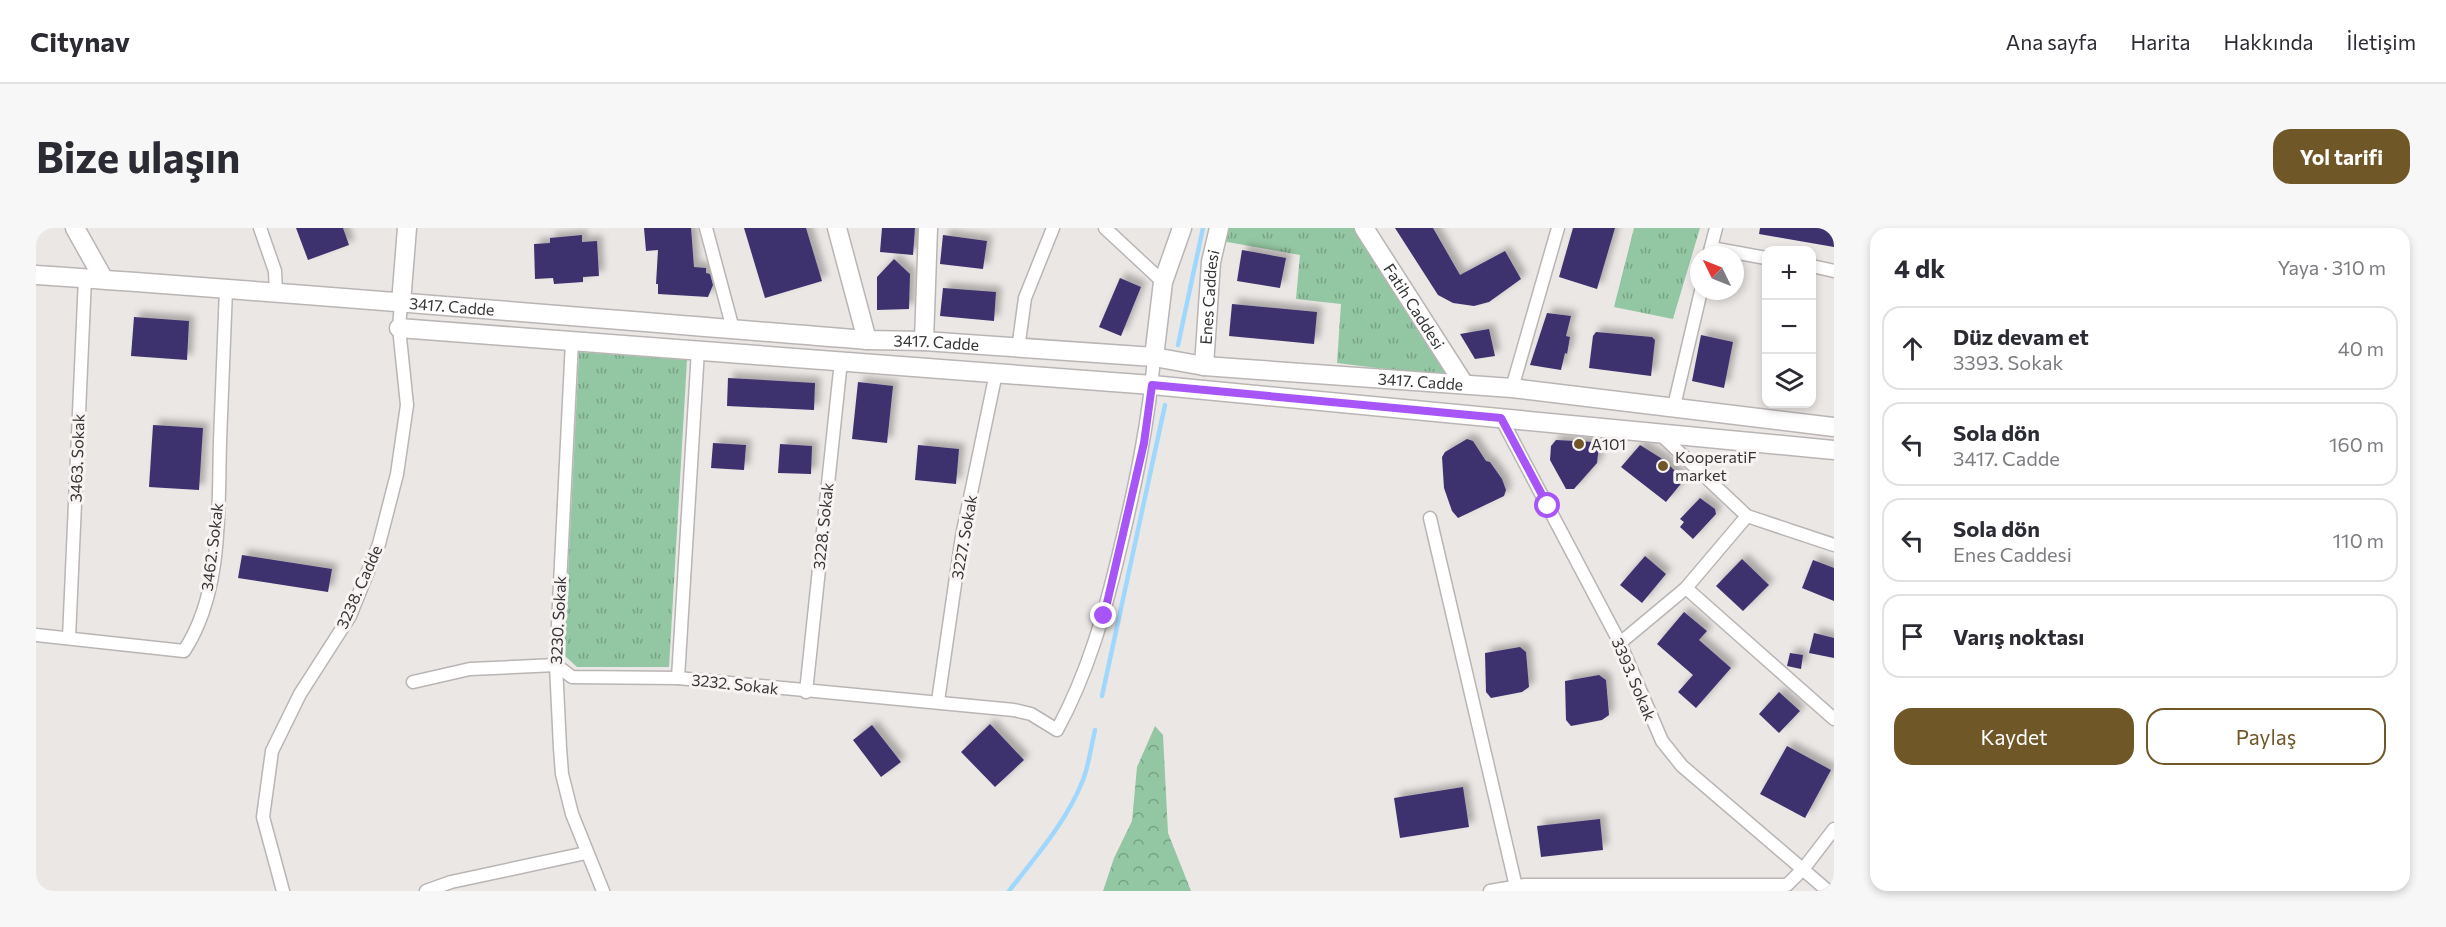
<!DOCTYPE html>
<html lang="tr">
<meta charset="utf-8">
<style>
:root{--surface:#fff;--page:#f7f7f7;--text:#2b2b33;--muted:#7c7c81;--line:#e1e1e2;--accent:#6f5728}
body{margin:0;font-family:Commissioner,sans-serif;background:var(--page);color:var(--text)}
.controls{position:absolute;right:18px;top:18px;display:grid;overflow:hidden;border-radius:12px;box-shadow:0 3px 9px #0003}
.controls button{width:54px;height:54px;display:grid;place-items:center;padding:0;border:0;border-bottom:2px solid var(--line);background:var(--surface);color:var(--text);font:30px sans-serif}
.compass{position:absolute;left:1654px;top:18px;width:54px;height:54px;border-radius:50%;background:var(--surface);box-shadow:0 3px 9px #0003;rotate:313deg}
.stop{position:absolute;width:18px;height:18px;margin:-14px;border:4px solid #a855f7;border-radius:50%;background:#fff}
.stop.end{background:#a855f7;border-color:#fff;box-shadow:0 2px 6px #0008}
.list{margin:0;padding:0;list-style:none}
h2{display:flex;justify-content:space-between;align-items:center;height:78px;margin:0;padding:0 24px;font-size:26px}
h2 small{font-size:20px;font-weight:400;color:var(--muted)}
.list li{display:grid;grid-template-columns:39px 1fr auto;gap:18px;align-items:center;box-sizing:border-box;height:84px;margin:0 12px 12px;padding:0 12px;border:2px solid var(--line);border-radius:18px}
.list b{display:block;font-size:22px;white-space:nowrap}
.list p{margin:0;font-size:20px;white-space:nowrap;color:var(--muted)}
.list em{font-size:20px;font-style:normal;color:var(--muted)}
.actions{display:flex;gap:12px;padding:18px 24px}
.actions a{flex:1;padding:14px 0;border:2px solid var(--accent);border-radius:18px;text-align:center;font-size:21px;color:var(--accent)}
.actions .main{background:var(--accent);color:#fff}
.icon{flex:none;width:33px;height:33px;fill:none;stroke:currentColor;stroke-width:2;stroke-linecap:round;stroke-linejoin:round}
.map{position:relative;flex:none;width:1798px;height:663px;overflow:hidden;border-radius:18px}
header{display:flex;align-items:center;gap:36px;box-sizing:border-box;height:84px;padding:0 30px;background:var(--surface);border-bottom:2px solid var(--line)}
header strong{font-size:28px}
nav{display:flex;gap:33px;margin-inline-start:auto;font-size:21px}
.intro{display:flex;align-items:center;justify-content:space-between;box-sizing:border-box;height:144px;padding:0 36px}
h1{margin:0;font-size:42px}
.button{padding:15px 27px;border-radius:18px;background:var(--accent);color:#fff;font-size:21px;font-weight:700}
main{display:flex;gap:36px;padding:0 36px}
aside{flex:1;background:var(--surface);border-radius:18px;box-shadow:0 3px 9px #0003}
.map>svg:first-child{display:block}
.grass{fill:url(#grass-tufts)}
.forest{fill:url(#forest-crowns)}
.lines{fill:none;stroke-linecap:round;stroke-linejoin:round}
.stream{stroke:#a0d8fd;stroke-width:4.5}
.building{fill:#3d326d;filter:url(#shadow)}
.street-casing{stroke:#b9b5b4;stroke-width:15}
.secondary-casing{stroke:#b9b5b4;stroke-width:21}
.street{stroke:#fff;stroke-width:12}
.secondary{stroke:#fff;stroke-width:18}
.route{stroke:#a855f7;stroke-width:8}
.poi-dot{fill:#6f5728;stroke:#f8f4f3;stroke-width:2}
.labels{text-anchor:middle;stroke-width:6;stroke-linejoin:round;paint-order:stroke}
.street-label{font-size:16px;fill:#363434;stroke:#f8f4f3}
.poi-label{font-size:16px;fill:#363434;stroke:#f8f4f3;text-anchor:start}
</style>
<header>
<strong>Citynav</strong>
<nav><a>Ana sayfa</a><a>Harita</a><a>Hakkında</a><a>İletişim</a></nav>
</header>
<div class="intro"><h1>Bize ulaşın</h1><a class="button">Yol tarifi</a></div>
<main>
<div class="map">
<svg width="1798" height="663" viewBox="0 0 1798 663">
<defs>
<pattern id="grass-tufts" width="24" height="20" patternUnits="userSpaceOnUse" patternTransform="scale(1.5)"><rect width="24" height="20" fill="#93c6a2"/><path d="M3 7l-1-3M5 7V3M7 7l1-3M15 17l-1-3M17 17v-4M19 17l1-3" fill="none" stroke="#79a285"/></pattern>
<pattern id="forest-crowns" width="20" height="18" patternUnits="userSpaceOnUse" patternTransform="scale(1.5)"><rect width="20" height="18" fill="#93c6a2"/><path d="M2 6a3 3 0 1 1 6 0M12 15a3 3 0 1 1 6 0" fill="none" stroke="#79a285"/></pattern>
<filter id="shadow"><feDropShadow dx="5.5" dy="-5.5" stdDeviation="3" flood-color="#0004"/></filter>
</defs>
<rect width="100%" height="100%" fill="#ebe7e5"/>
<g class="grass">
<path d="M1186 0H1322L1413 149 1301 135 1305 76 1260 71 1264 27 1180 12Z"/>
<path d="M1598 0H1664L1637 91 1578 79Z"/>
<path d="M543 124 651 132 633 439H541L528 427Z"/>
</g>
<path class="forest" d="M1119 498 1127 507 1132 605 1155 663H1067L1078 630 1096 593 1101 539Z"/>
<g class="lines">
<g class="stream">
<path d="M1142 117 1167 0"/>
<path d="M1066 468 1129 177"/>
<path d="M973 663C1000 628 1031 593 1047 552 1053 536 1055 519 1059 502"/>
</g>
</g>
<g class="building">
<path d="M260 0H307L313 17 272 32Z"/>
<path d="M608 0H655L658 39 670 40V45L674 46 677 57 672 69 622 66V56H620L622 22 610 23Z"/>
<path d="M708 0H770L786 53 729 70Z"/>
<path d="M846 0H879L877 27 844 24Z"/>
<path d="M1359 0H1397L1424 47 1469 23 1485 51 1453 74 1438 78 1417 75 1402 67Z"/>
<path d="M1537 0H1579L1561 61 1523 49Z"/>
<path d="M1724 0H1798V19L1723 6Z"/>
<path d="M546 7V14L561 13 563 48 547 49V54L518 56 517 50 499 51 498 16 514 15V10Z"/>
<path d="M907 7 951 13 947 41 904 36Z"/>
<path d="M1206 22 1250 30 1244 60 1201 53Z"/>
<path d="M858 31 874 46 873 81 841 82V49Z"/>
<path d="M1084 50 1105 59 1085 108 1063 99Z"/>
<path d="M907 60 960 64 958 93 904 88Z"/>
<path d="M1196 76 1281 84 1278 116 1193 108Z"/>
<path d="M1511 85 1535 88 1530 108 1534 109 1531 126 1529 125 1525 142 1494 137Z"/>
<path d="M98 89 153 93 151 132 95 128Z"/>
<path d="M1453 101 1459 128 1439 131 1424 106Z"/>
<path d="M1560 104 1616 109 1619 112 1615 148 1553 140 1557 108Z"/>
<path d="M1665 107 1697 114 1688 160 1656 153Z"/>
<path d="M692 150 779 155 778 182 691 178Z"/>
<path d="M822 154 857 158 851 215 816 211Z"/>
<path d="M117 197 167 200 163 262 113 259Z"/>
<path d="M1431 211 1437 213 1450 233 1454 234 1466 251 1470 262 1468 268 1422 290 1416 283 1408 260 1406 229 1409 224Z"/>
<path d="M1520 212 1558 214 1563 218 1561 235 1538 261H1530L1514 232 1515 218Z"/>
<path d="M677 215 710 217 708 242 675 240Z"/>
<path d="M744 216 776 218 775 246 742 245Z"/>
<path d="M882 217 923 221 920 256 879 252Z"/>
<path d="M1604 217 1628 232 1648 252 1630 274 1585 239Z"/>
<path d="M1664 270 1679 281 1680 286 1657 311 1644 299 1648 294 1644 291Z"/>
<path d="M206 327 296 341 292 364 202 350Z"/>
<path d="M1609 328 1630 346 1606 375 1584 357Z"/>
<path d="M1706 331 1733 357 1707 383 1680 358Z"/>
<path d="M1777 332 1798 340V373L1766 360Z"/>
<path d="M1648 384 1671 403 1663 412 1695 440 1660 480 1642 464 1657 447 1621 416Z"/>
<path d="M1778 405 1798 410V430L1773 425Z"/>
<path d="M1484 419 1490 424 1493 459 1486 464 1455 470 1450 464 1449 425Z"/>
<path d="M1754 425 1767 427 1765 441 1751 438Z"/>
<path d="M1563 447 1570 452 1573 487 1566 492 1535 498 1530 492 1529 453Z"/>
<path d="M1743 464 1764 483 1743 505 1723 486Z"/>
<path d="M954 496 988 532 959 559 925 524Z"/>
<path d="M836 497 865 534 845 549 817 512Z"/>
<path d="M1751 518 1795 542 1769 590 1724 566Z"/>
<path d="M1427 559 1433 599 1364 610 1358 570Z"/>
<path d="M1564 591 1567 622 1505 629 1501 598Z"/>
</g>
<g class="lines">
<defs>
<g id="street">
<path d="M224 0 239 43 240 66"/>
<path d="M670 0 697 101"/>
<path d="M1069 0 1127 54"/>
<path d="M1675 20 1730 30"/>
<path d="M1673 27 1680 0"/>
<path d="M1776 38 1798 43"/>
<path d="M536 113 520 437 524 520 526 546 536 586 567 663"/>
<path d="M982 121 989 70 1017 0"/>
<path d="M1476 160 1522 0"/>
<path d="M1638 178 1665 63"/>
<path d="M1465 190 1584 415 1626 513 1646 538 1792 663"/>
<path d="M1624 206 1711 288 1798 317"/>
<path d="M1394 290 1481 663"/>
<path d="M1650 360 1798 491"/>
<path d="M0 407 148 423C187 364 182 281 184 213 186 163 188 112 190 61"/>
<path d="M33 410 49 50"/>
<path d="M1584 415 1650 360 1711 288"/>
<path d="M642 450 662 122"/>
<path d="M377 454 434 441 520 437 536 449 642 450 978 482 995 486 1021 502C1052 445 1069 384 1084 321 1099 258 1113 194 1118 129"/>
<path d="M770 464 805 133"/>
<path d="M902 473 926 308 960 145"/>
<path d="M247 663 227 589 236 523 264 466 314 388 343 316 361 246 371 177 363 100 365 75"/>
<path d="M390 663 415 654 550 625"/>
<path d="M1454 663 1489 657H1751L1768 640 1798 601"/>
</g>
<g id="secondary">
<path d="M39 0 67 50"/>
<path d="M801 0 831 112"/>
<path id="s1" d="M1328 0 1428 156"/>
<path id="s2" d="M0 47C277 66 554 90 831 112L888 113 1118 129 1168 138 1476 160 1798 199"/>
<path d="M365 75 371 0"/>
<path d="M363 100 1116 157 1798 222"/>
<path d="M888 113 892 0"/>
<path d="M1118 129 1127 54 1146 0"/>
<path id="s3" d="M1168 138 1175 34 1183 0"/>
</g>
</defs>
<use href="#street" class="street-casing"/>
<use href="#secondary" class="secondary-casing"/>
<use href="#street" class="street"/>
<use href="#secondary" class="secondary"/>
</g>
<g class="lines">
<path class="route" d="M1068 388 1108 215 1116 157 1465 190 1512 278"/>
</g>
<g class="poi-dot">
<circle cx="1543" cy="216" r="6"/>
<circle cx="1627" cy="238" r="6"/>
</g>
<g class="labels">
<g class="street-label">
<text dy="6" stroke="none"><textPath href="#s3" startOffset="69">Enes Caddesi</textPath></text>
<text dy="6" stroke="none"><textPath href="#s1" startOffset="93">Fatih Caddesi</textPath></text>
<text dy="6" stroke="none"><textPath href="#s2" startOffset="417">3417. Cadde</textPath></text>
<text dy="6" stroke="none"><textPath href="#s2" startOffset="903">3417. Cadde</textPath></text>
<text dy="6" stroke="none"><textPath href="#s2" startOffset="1389">3417. Cadde</textPath></text>
<text transform="translate(41 230) rotate(-88)" y="6">3463. Sokak</text>
<text transform="translate(787 298) rotate(-84)" y="6">3228. Sokak</text>
<text transform="translate(928 309) rotate(-80)" y="6">3227. Sokak</text>
<text transform="translate(176 319) rotate(-83)" y="6">3462. Sokak</text>
<text transform="translate(323 359) rotate(-66)" y="6">3238. Cadde</text>
<text transform="translate(522 392) rotate(-87)" y="6">3230. Sokak</text>
<text transform="translate(1598 451) rotate(67)" y="6">3393. Sokak</text>
<text transform="translate(699 456) rotate(6)" y="6">3232. Sokak</text>
</g>
<g class="poi-label">
<text x="1555" y="222">A101</text>
<text x="1639" y="235">KooperatiF<tspan x="1639" dy="18">market</tspan></text>
</g>
</g>
</svg>
<div class="controls">
<button>+</button>
<button>−</button>
<button><svg class="icon" aria-label="layers" viewBox="0 0 24 24"><path d="M12 4l9 5-9 5-9-5zM3 14l9 5 9-5"/></svg></button>
</div>
<svg class="compass" viewBox="-18 -18 36 36"><path d="M0-13l5 13h-10z" fill="#e53935"/><path d="M0 13l5-13h-10z" fill="#7c7c81"/></svg>
<div class="stop" style="left:1512px;top:278px"></div>
<div class="stop end" style="left:1068px;top:388px"></div>
</div>
<aside>
<h2>4 dk<small>Yaya · 310 m</small></h2>
<ul class="list">
<li><svg class="icon" aria-label="ahead" viewBox="0 0 24 24"><path d="M12 20V5M6 11l6-6 6 6"/></svg><div><b>Düz devam et</b><p>3393. Sokak</p></div><em>40 m</em></li>
<li><svg class="icon" aria-label="left" viewBox="0 0 24 24"><path d="M17 20v-9H6M10 6l-5 5 5 5"/></svg><div><b>Sola dön</b><p>3417. Cadde</p></div><em>160 m</em></li>
<li><svg class="icon" aria-label="left" viewBox="0 0 24 24"><path d="M17 20v-9H6M10 6l-5 5 5 5"/></svg><div><b>Sola dön</b><p>Enes Caddesi</p></div><em>110 m</em></li>
<li><svg class="icon" aria-label="arrive" viewBox="0 0 24 24"><path d="M6 21V4h12l-3 4 3 4H6"/></svg><div><b>Varış noktası</b></div></li>
</ul>
<div class="actions"><a class="main">Kaydet</a><a>Paylaş</a></div>
</aside>
</main>
